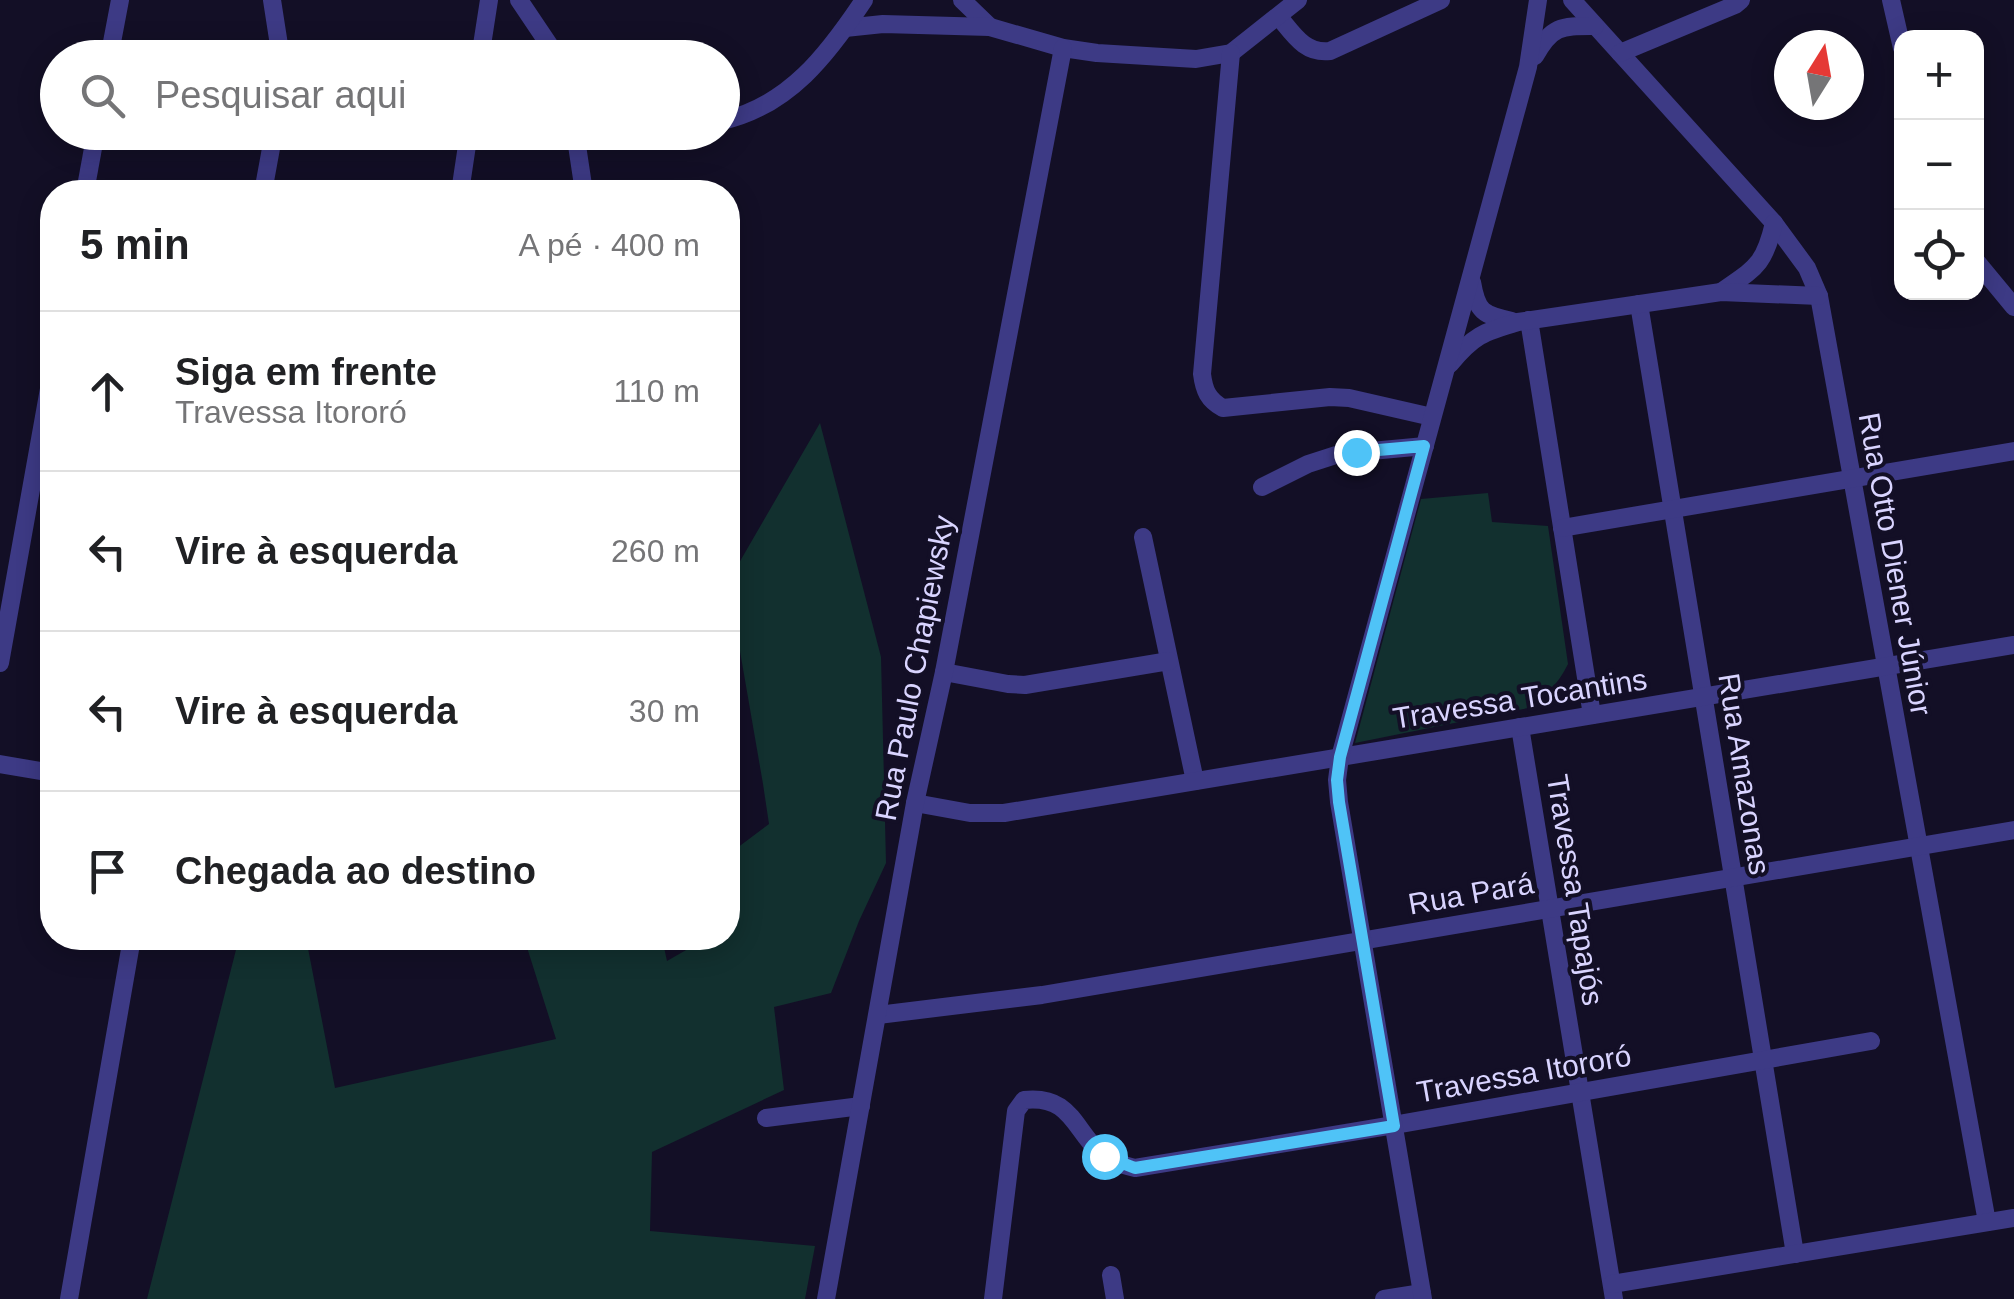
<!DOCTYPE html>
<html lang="pt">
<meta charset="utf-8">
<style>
:root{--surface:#fff;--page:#f6f6f6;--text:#202124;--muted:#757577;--line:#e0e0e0}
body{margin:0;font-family:Helvetica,sans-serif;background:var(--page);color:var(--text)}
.controls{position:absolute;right:30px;top:30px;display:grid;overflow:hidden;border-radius:20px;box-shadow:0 5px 25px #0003}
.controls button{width:90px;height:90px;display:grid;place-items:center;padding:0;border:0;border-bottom:2px solid var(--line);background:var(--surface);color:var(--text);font:50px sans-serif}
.compass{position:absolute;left:1774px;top:30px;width:90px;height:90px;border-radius:50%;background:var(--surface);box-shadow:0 5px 25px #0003;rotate:11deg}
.stop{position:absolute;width:30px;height:30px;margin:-22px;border:8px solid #4fc3f7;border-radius:50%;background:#fff}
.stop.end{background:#4fc3f7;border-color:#fff;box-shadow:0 2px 10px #0008}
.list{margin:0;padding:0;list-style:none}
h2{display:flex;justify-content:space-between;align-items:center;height:130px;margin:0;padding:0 40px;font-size:42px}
h2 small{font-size:32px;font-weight:400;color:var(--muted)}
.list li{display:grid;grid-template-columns:65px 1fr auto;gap:30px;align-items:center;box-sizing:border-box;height:160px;padding:0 40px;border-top:2px solid var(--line)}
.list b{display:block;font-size:38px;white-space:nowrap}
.list p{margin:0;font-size:32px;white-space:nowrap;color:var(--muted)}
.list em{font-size:32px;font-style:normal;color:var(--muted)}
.icon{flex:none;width:55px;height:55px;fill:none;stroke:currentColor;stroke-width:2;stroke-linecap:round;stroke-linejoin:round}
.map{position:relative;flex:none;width:2014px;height:1299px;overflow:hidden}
.search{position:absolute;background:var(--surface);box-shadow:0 5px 25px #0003;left:40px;top:40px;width:700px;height:110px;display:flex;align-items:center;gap:25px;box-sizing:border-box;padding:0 35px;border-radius:55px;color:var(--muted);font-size:38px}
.panel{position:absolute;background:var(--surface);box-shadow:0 5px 25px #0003;left:40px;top:180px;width:700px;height:770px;border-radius:40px}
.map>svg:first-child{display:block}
.green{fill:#12302f}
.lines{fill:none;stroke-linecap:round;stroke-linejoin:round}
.minor{stroke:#3d3a85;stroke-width:18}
.route{stroke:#4fc3f7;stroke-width:12}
.labels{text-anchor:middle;stroke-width:8;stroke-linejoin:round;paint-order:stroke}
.street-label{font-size:30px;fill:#d9d4ff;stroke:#130f26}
</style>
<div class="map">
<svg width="2014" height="1299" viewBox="0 0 2014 1299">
<rect width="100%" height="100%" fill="#130f26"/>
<g class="green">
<path d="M820 423 881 657 886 863 859 921 831 993 774 1007 784 1090 652 1152 650 1231 815 1246 805 1299H147L239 938H306L335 1088 556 1039 524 938H662L667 961 707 938H728V925L737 919 733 851 769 824 763 784 728 582Z"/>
<path d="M1488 493 1492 522 1548 526 1568 664C1558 684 1546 696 1528 708L1355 743 1421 499Z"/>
</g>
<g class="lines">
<g class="minor">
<path d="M272 0 281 58"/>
<path d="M519 0 558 58"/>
<path d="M962 0 990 27"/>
<path d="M1572 0 1774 223 1807 268 1819 296 1987 1222"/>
<path d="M1891 0 1902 48"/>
<path d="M1279 17C1294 35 1305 54 1330 51L1441 0"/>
<path d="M845 28 883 24 990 27 1063 48 1097 53 1196 59 1231 53 1298 0"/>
<path d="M1231 53 1202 374C1204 390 1208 400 1223 408L1330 397 1349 398 1432 417"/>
<path d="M1620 53 1735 5 1741 0"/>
<path d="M1535 56C1552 25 1562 26 1595 26"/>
<path d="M109 58 120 0"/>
<path d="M480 58 489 0"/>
<path d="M722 121C789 106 828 54 864 0"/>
<path d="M575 132 584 192"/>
<path d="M85 192 96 132"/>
<path d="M263 192 274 132"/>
<path d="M460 192 469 132"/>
<path d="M1976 261 2014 307"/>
<path d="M1472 282C1477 312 1483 315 1512 321"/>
<path d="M1721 292C1755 268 1764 266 1774 223"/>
<path d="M1639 304 1795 1254"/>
<path d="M1529 320 1592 715"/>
<path d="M1450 364C1473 336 1483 332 1518 322L1721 292 1819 296"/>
<path d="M1262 487 1308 464 1339 454 1425 446"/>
<path d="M1562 528 2014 451"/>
<path d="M1143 537 1195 781"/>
<path d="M0 663 52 372"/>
<path d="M944 672 1008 684 1025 685 1169 661"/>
<path d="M1520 727 1614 1299"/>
<path d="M0 764 52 773"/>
<path d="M915 803 970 813H1004L2014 645"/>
<path d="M878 1015 1042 995 2014 830"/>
<path d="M766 1118 861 1106"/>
<path d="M1111 1275 1115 1299"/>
<path d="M1612 1284 2014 1218"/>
<path d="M69 1299 132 938"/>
<path d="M826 1299 915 803 944 672 1063 48"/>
<path d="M993 1299 1016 1111 1024 1100C1070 1095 1073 1127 1099 1152 1108 1161 1122 1165 1135 1168L1394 1125 1871 1041"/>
<path d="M1384 1299 1422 1293"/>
<path d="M1423 1299 1339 802 1337 780 1340 757 1528 67 1538 0"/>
</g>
</g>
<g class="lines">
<path class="route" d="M1104 1156 1135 1168 1394 1126 1339 802 1337 780 1340 757 1424 446 1356 452"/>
</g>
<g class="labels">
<g class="street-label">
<text transform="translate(1895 564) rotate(80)" y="10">Rua Otto Diener Júnior</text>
<text transform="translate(915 668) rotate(-79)" y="10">Rua Paulo Chapiewsky</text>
<text transform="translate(1520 699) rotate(-9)" y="10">Travessa Tocantins</text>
<text transform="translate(1744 774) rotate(81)" y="10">Rua Amazonas</text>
<text transform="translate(1575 890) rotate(81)" y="10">Travessa Tapajós</text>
<text transform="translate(1471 894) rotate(-10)" y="10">Rua Pará</text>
<text transform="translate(1524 1074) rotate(-10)" y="10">Travessa Itororó</text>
</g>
</g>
</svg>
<div class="controls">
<button>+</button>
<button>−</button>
<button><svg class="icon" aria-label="locate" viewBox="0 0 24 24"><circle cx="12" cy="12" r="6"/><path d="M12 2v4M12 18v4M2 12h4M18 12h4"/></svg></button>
</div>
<svg class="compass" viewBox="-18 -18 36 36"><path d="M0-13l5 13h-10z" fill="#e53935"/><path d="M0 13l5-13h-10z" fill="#757577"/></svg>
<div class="stop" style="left:1104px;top:1156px"></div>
<div class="stop end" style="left:1356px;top:452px"></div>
<div class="search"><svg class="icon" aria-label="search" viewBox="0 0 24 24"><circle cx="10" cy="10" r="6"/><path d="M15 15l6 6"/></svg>Pesquisar aqui</div>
<section class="panel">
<h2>5 min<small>A pé · 400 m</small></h2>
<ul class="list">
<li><svg class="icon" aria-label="ahead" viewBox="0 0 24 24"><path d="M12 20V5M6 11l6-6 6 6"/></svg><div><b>Siga em frente</b><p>Travessa Itororó</p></div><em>110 m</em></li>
<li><svg class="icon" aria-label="left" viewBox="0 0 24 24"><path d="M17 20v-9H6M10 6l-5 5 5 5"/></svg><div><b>Vire à esquerda</b></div><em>260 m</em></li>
<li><svg class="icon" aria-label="left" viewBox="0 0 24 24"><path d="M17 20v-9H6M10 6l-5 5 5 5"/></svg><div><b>Vire à esquerda</b></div><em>30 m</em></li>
<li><svg class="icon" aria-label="arrive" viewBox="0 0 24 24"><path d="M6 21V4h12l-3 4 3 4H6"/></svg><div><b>Chegada ao destino</b></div></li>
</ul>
</section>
</div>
